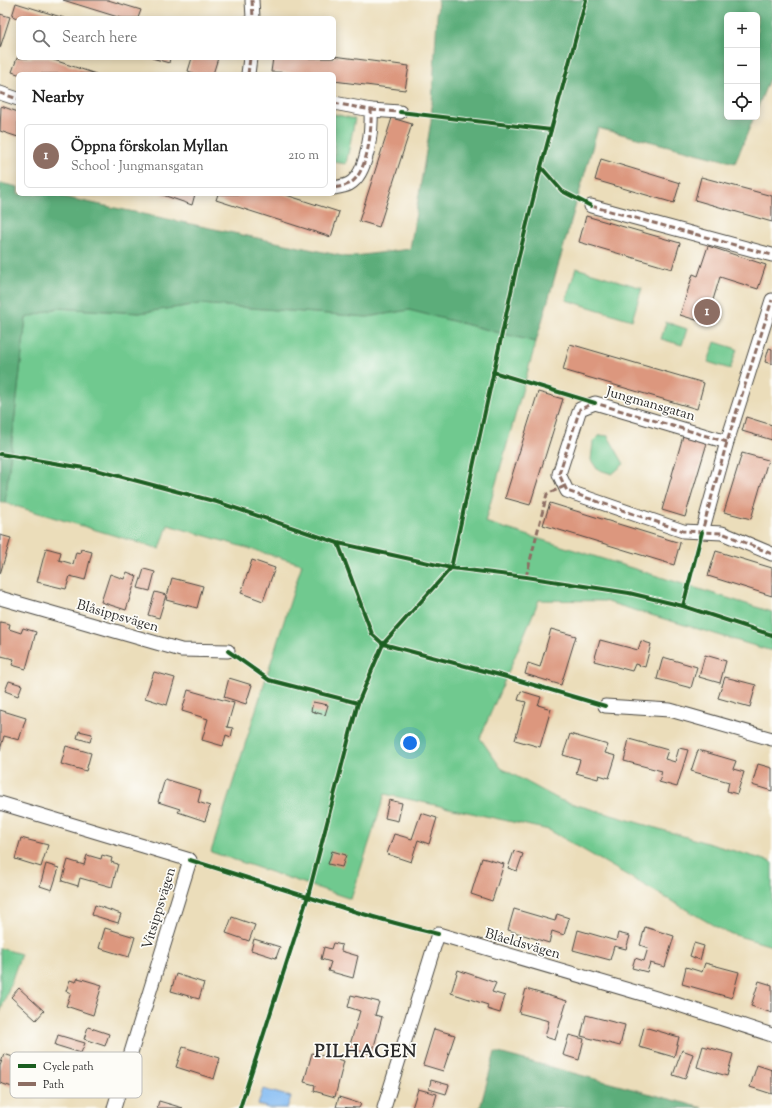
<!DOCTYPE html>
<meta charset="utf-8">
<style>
:root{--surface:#fff;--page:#f2f2f2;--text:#222;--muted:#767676;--line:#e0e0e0;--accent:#b45309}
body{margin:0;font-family:"Sorts Mill Goudy",serif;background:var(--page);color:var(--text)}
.controls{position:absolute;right:12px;top:12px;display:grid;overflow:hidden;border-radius:6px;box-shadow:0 2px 10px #0003}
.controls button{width:36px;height:36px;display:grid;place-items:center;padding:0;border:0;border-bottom:1px solid var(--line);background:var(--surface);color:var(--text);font:20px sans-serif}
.you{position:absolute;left:410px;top:743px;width:14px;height:14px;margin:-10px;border:3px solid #fff;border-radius:50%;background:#1a73e8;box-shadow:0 0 0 6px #1a73e833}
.badge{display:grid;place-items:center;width:26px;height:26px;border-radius:50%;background:var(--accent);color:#fff;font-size:13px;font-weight:700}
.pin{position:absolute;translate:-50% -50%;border:2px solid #fff;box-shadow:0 1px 4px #0006}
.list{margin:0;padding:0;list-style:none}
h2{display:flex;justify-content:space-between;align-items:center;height:52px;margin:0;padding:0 16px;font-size:17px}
h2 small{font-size:13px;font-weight:400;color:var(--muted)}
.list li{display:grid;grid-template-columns:26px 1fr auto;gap:12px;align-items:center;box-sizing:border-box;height:64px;margin:0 8px 8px;padding:0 8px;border:1px solid var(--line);border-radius:6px}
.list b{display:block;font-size:15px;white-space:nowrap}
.list p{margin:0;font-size:13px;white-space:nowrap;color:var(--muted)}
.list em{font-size:13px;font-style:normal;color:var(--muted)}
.icon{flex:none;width:22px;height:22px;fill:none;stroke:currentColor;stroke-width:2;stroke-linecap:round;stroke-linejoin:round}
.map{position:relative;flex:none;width:772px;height:1108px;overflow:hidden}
.search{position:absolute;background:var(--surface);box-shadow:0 2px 10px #0003;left:16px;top:16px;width:320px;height:44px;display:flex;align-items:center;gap:10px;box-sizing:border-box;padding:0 14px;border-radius:6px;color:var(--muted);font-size:15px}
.panel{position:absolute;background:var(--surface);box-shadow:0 2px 10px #0003;left:16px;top:72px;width:320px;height:124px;border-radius:6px}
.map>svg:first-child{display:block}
.green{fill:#70c98f;stroke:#4e7a5d}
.forest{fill:#5cad7a;stroke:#446c52}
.water{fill:#83bbf3;stroke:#57738f}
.building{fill:#dc977e}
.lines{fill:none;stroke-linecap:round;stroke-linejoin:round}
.street-casing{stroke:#484640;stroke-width:15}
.street{stroke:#fff;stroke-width:13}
.quiet{stroke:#8d6e63;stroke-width:3;stroke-dasharray:6 3;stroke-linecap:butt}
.cycleway-casing{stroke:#fdfcf7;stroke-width:6}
.cycleway{stroke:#1b5e20;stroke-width:4}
.labels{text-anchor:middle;stroke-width:3.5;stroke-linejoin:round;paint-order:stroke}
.street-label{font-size:14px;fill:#2b2b2b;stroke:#fdfcf7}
.district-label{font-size:18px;font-weight:bold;letter-spacing:1px;fill:#2b2b2b;stroke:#fdfcf7}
.key{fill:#fdfcf7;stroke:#bebdba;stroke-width:1}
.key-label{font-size:11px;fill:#2b2b2b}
</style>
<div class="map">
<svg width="772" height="1108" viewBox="0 0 772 1108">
<rect width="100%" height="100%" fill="#fdfcf7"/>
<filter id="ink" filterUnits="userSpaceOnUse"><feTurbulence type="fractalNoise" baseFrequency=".025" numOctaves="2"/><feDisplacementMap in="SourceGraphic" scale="8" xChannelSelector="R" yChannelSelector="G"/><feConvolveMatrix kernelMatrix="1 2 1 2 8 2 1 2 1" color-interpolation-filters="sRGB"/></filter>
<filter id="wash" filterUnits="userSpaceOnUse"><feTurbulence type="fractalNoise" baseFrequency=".012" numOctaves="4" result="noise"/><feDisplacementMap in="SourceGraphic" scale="16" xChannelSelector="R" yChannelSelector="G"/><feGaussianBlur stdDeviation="0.9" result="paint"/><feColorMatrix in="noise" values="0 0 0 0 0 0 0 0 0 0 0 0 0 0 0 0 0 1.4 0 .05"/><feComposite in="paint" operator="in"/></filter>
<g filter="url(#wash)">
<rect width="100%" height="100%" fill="#ebddba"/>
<g class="green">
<path d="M334 114 355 119 346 164 334 162Z"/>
<path d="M576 268 642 288 632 320 566 300Z"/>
<path d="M200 304 367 317 409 310 536 342 485 522 772 612V651L604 601 539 600 480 738 501 768 560 800 772 862V946L725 932 549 830 385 794 351 899 211 852 302 564 168 525 160 549 5 503 26 318 57 308 139 313Z"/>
<path d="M666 322 687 329 682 345 661 339Z"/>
<path d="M715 342 737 349 730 369 708 362Z"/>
<path d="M600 435 608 436 624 464 612 474 597 469 591 460 593 442Z"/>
<path d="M0 948 21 954 0 1013Z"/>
</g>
<g class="forest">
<path d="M438 0H772V72L757 109V15H727V117H754L735 163 598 128 536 342 409 310 367 317 200 304 139 313 57 308 26 318 5 503 0 502V183L18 187V194H49L347 257 410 249 431 121Z"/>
<path d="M495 1052 703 1108H480Z"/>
</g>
<path class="water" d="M263 1089 291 1097 287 1108H269L258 1105Z"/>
<g id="blocks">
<g class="building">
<path d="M63 0H108L141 10 138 18H121Z"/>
<path d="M16 3 64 18H17L12 16Z"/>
<path d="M0 14 10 17 0 48Z"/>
<path d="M334 56 409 66 405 90 334 81V74L271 72 273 58H334Z"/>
<path d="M17 58H48L96 74H18L12 72Z"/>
<path d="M152 58H170L169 63Z"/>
<path d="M192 58H218L213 74H196L188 71Z"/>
<path d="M1 106 18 112V137L0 131Z"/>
<path d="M392 118 412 124 379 227 359 221Z"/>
<path d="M601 159 680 183 674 203 595 180Z"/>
<path d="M701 177 772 196V222L695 200Z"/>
<path d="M160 194H195L192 205Z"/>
<path d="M218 194H283L339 212 331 237 216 200Z"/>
<path d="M586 216 680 243 672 269 579 242Z"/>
<path d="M708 246 766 265 758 289 720 277 706 323 680 315 693 274 698 276Z"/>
<path d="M570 344 704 383 697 409 563 370Z"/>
<path d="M769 348 772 349V364L765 362Z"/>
<path d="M538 392 563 399 530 505 505 498Z"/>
<path d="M746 417 772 425V440L742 431Z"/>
<path d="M683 436 707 443 685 517 662 510Z"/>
<path d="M742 453 768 460 751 519 724 512Z"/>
<path d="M550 503 680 543 674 565 543 525Z"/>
<path d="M0 535 11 538 0 574Z"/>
<path d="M46 548 61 552 59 560 73 564 76 552 80 553 81 549 92 552 85 580 70 576 66 589 37 582Z"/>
<path d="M716 551 772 568V596L708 576Z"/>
<path d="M252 560 275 568 263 601 241 593Z"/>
<path d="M144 569 155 572 150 591 138 588Z"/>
<path d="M127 572 137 576 126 610 101 602 110 574 124 579Z"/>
<path d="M172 578 203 586 197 608 166 600Z"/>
<path d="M155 592 166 595 159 618 148 615Z"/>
<path d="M0 622 10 624 9 629 21 633 23 628 36 632 26 669 12 665 14 659 1 656 0 659Z"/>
<path d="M551 629 576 636 561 685 525 674 528 663 540 667Z"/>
<path d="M600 640 638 650 641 641 651 644 645 667 635 664 632 671 594 661Z"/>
<path d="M705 655 726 661 720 683 699 677Z"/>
<path d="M663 657 697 667 691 688 657 679Z"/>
<path d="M154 672 175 678 167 705 145 698Z"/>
<path d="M725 677 756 685 750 707 718 698Z"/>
<path d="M229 678 252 685 246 704 224 697Z"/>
<path d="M9 681 22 685 18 696 5 691Z"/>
<path d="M188 690 234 703 227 727 233 728 231 737 226 735 223 746 202 740 208 719 182 711Z"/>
<path d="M521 691 541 697 538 705 551 709 540 747 515 740 526 702 518 700Z"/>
<path d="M313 702 328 705 325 715 311 711Z"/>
<path d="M0 710 26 718 19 740 4 736 0 750Z"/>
<path d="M79 731 92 734 90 742 77 738Z"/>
<path d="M570 734 608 745 605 753 616 756 609 778 599 775 598 779 576 773 580 760 563 755Z"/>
<path d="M629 739 668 750 665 759 675 762 679 748 688 750 677 787 659 782 662 771 624 761Z"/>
<path d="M66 746 91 753 86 771 61 764Z"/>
<path d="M698 750 736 761 733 769 744 772 737 794 727 791 729 782 691 771Z"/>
<path d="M758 764 772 768V791L752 785Z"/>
<path d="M165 779 201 790 198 802 210 806 205 821 178 812 180 809 158 802Z"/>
<path d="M389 800 402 803 398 821 385 818Z"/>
<path d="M421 813 437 818 429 844 418 840 411 862 387 854 394 834 412 839Z"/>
<path d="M21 838 48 845 41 867 15 859Z"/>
<path d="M332 851 346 855 342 867 328 864Z"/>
<path d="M514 851 523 854 517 871 508 868Z"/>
<path d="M87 855 101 859 102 855 112 858 111 862 118 864 112 887 80 878 78 886 62 881 68 860 84 865Z"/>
<path d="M482 858 504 864 492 901 471 894Z"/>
<path d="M46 864 59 868 52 890 40 886Z"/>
<path d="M95 905 121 914 118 923 92 915Z"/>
<path d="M514 909 555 921 557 914 569 918 564 935 552 931 549 943 508 930Z"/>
<path d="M232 917 255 925 249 941 226 933Z"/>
<path d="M645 927 674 936 665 967 650 963 647 972 632 968 635 958 644 961 648 948 640 945Z"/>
<path d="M105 928 135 937 129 957 99 948Z"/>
<path d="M578 930 616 941 618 933 630 936 626 949 614 946 610 960 573 950Z"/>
<path d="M254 939 280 947 276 958 251 950Z"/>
<path d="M333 943 342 945 341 951 358 956 353 978 328 971 331 962 321 959 324 947 331 949Z"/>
<path d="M694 943 704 946 700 960 690 956Z"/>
<path d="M705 963 739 972 732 998 682 984 686 967 702 972Z"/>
<path d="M458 970 496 983 492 992 505 996 500 1013 487 1009 488 1005 451 993Z"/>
<path d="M176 974 204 983 199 999 171 991Z"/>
<path d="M78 978 102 985 93 1015 66 1006 71 993 66 991 70 980 76 982Z"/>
<path d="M759 981 772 985V1013L751 1006Z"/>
<path d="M19 988 44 1011 36 1020 11 997Z"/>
<path d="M526 989 567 1001 555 1040 545 1037 549 1021 519 1013Z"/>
<path d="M351 995 379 1002 375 1015 382 1017 372 1054 349 1048 360 1011 348 1007Z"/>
<path d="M586 1015 625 1025 620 1046 581 1036Z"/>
<path d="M88 1027 109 1034 105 1046 84 1039Z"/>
<path d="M644 1027 679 1037 674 1057 639 1047Z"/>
<path d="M434 1029 455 1035 443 1071 423 1065Z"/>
<path d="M58 1035 85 1043 81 1053 55 1045Z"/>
<path d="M569 1035 584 1039 579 1060 563 1055Z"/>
<path d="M703 1046 733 1054 727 1076 697 1067Z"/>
<path d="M183 1047 220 1058 214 1079 176 1067Z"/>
<path d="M682 1050 693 1054 685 1079 673 1075Z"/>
<path d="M312 1053 344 1061 335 1097 314 1091 315 1085 304 1082Z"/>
<path d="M4 1054 40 1066 38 1070 49 1073 43 1093 32 1090 31 1093 0 1083V1066Z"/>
<path d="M757 1065 772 1070V1094L750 1087Z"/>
<path d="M431 1080 449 1085 446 1094 429 1089Z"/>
<path d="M418 1089 437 1094 433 1108H412Z"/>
<path d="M339 1097 361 1104 359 1108 336 1107Z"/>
<path d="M159 1101 183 1108H157Z"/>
</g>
</g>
</g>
<g filter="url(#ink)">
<use href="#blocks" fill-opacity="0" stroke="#484640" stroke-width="1"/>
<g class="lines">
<defs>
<g id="street">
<path d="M252 0 253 18"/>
<path d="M248 74 250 58"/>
<path d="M0 93 18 99"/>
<path d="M334 103 371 110C372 129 368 174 349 184 345 186 339 187 334 188"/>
<path d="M371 110 400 112"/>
<path d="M591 206 772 255"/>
<path d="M727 442 595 403 580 409 559 474 567 491 683 531 722 533 772 554"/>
<path d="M702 532 727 442 772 300"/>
<path d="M0 598 181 650 228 651"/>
<path d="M605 706 670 710 772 739"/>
<path d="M0 803 190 860 114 1108"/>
<path d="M384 1108 438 934 673 1003 772 1035"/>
</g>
</defs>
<use href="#street" class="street-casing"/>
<use href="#street" class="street"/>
<g class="quiet">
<path d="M252 0 253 18"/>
<path d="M248 74 250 58"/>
<path d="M0 93 18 99"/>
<path d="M334 103 371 110C372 129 368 174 349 184 345 186 339 187 334 188"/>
<path d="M371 110 400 112"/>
<path d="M591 206 772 255"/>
<path d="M727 442 595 403 580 409 559 474 567 491 683 531 722 533 772 554"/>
<path d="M701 535 727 442 772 300"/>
<path d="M526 577 547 494 565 486"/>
</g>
<defs>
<g id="cycleway">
<path d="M400 112 551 130"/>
<path d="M541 167 562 191 591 206"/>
<path d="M493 372 595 403"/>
<path d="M0 454 96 470 217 502 338 543 451 568 526 577 629 593 683 606 772 635"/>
<path d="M338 543 372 634 383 644 503 676 605 706"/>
<path d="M683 606 702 532"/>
<path d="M228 651 269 680 358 703"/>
<path d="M190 860C272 885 354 914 438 934"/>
<path d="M240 1108 308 896 358 703 383 644 451 568 518 260 541 167 586 0"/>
</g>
</defs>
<use href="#cycleway" class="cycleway-casing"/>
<use href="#cycleway" class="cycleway"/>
</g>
</g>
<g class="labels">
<g class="street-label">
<text transform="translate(651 403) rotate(16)" y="5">Jungmansgatan</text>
<text transform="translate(118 615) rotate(16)" y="5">Blåsippsvägen</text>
<text transform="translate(158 908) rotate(-73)" y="5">Vitsippsvägen</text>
<text transform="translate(523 943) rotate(16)" y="5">Blåeldsvägen</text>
</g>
<g class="district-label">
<text x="366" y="1057">PILHAGEN</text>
</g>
</g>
<rect x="10" y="1052" width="132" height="46" rx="6" class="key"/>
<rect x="18" y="1064" width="18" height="4" fill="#1b5e20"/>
<rect x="18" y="1082" width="18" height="4" fill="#8d6e63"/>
<g class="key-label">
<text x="43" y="1070">Cycle path</text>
<text x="43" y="1088">Path</text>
</g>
</svg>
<div class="controls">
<button>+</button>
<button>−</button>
<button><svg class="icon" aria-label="locate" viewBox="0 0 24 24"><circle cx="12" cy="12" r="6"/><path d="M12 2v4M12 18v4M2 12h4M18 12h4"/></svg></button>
</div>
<div class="you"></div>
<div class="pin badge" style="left:707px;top:312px;background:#8d6e63">1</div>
<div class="search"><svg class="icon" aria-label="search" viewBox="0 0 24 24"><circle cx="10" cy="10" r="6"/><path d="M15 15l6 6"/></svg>Search here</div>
<section class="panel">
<h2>Nearby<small></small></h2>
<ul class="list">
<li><span class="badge" style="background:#8d6e63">1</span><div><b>Öppna förskolan Myllan</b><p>School · Jungmansgatan</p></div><em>210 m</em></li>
</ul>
</section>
</div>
